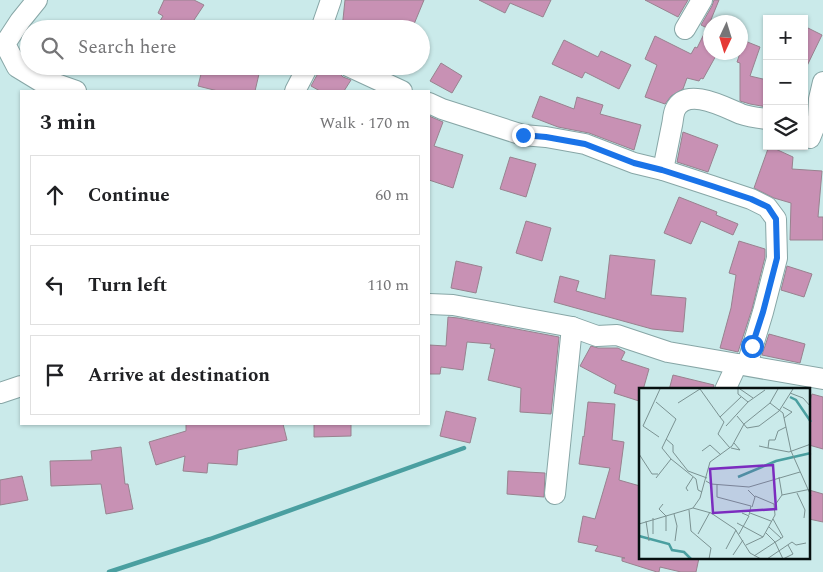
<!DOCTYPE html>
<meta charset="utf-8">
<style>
:root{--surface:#fff;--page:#f2f2f2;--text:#202124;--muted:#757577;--line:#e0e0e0}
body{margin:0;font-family:Spectral,serif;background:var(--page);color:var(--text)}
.controls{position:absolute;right:15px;top:15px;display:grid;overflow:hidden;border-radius:0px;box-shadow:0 1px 4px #0004}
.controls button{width:45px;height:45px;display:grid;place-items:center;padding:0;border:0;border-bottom:1px solid var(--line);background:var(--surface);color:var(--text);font:25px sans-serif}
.compass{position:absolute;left:703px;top:15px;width:45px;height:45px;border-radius:50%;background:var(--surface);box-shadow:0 1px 4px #0004;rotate:184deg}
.stop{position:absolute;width:15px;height:15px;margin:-11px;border:4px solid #1a73e8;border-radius:50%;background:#fff}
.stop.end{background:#1a73e8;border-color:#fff;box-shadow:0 1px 5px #0008}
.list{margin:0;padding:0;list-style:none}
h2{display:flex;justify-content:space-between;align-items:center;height:65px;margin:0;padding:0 20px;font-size:21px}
h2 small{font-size:16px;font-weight:400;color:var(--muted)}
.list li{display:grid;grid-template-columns:32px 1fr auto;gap:15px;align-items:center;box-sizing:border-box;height:80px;margin:0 10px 10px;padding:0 10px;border:1px solid var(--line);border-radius:0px}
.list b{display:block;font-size:19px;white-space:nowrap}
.list em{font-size:16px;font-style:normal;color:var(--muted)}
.icon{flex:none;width:28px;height:28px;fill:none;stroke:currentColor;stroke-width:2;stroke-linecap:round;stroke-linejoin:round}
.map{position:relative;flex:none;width:823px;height:572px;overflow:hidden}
.search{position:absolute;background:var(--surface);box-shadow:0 1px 4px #0004;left:20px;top:20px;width:410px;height:55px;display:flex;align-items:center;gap:12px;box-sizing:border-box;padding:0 18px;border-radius:28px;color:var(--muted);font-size:19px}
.panel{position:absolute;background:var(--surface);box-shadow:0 1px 4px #0004;left:20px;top:90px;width:410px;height:335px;border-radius:0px}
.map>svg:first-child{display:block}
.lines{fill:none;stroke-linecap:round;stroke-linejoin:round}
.stream{stroke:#4a9fa0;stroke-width:4.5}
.building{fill:#c891b4;stroke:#98828f}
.minor-casing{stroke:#87a6a6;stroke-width:22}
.minor{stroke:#fff;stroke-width:20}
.route{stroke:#1a73e8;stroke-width:6}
.inset-river{fill:none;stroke:#4a9fa0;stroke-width:2.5}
.inset-road{fill:none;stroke:#7b9292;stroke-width:1}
.view{fill:#7b2cbf;fill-opacity:0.15;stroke:#7b2cbf;stroke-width:2.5}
.inset-edge{fill:none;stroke:#050f0f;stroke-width:2.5}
</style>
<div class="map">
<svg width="823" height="572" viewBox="0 0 823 572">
<rect width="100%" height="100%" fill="#caeaea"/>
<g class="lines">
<path class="stream" d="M109 572 210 539 464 448"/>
</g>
<g class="building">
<path d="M164 0H194L204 5 188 29H155L163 16 158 13Z"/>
<path d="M345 0H424L412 29H342Z"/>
<path d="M479 0H551L543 17 510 3 505 13Z"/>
<path d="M645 0H688L678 17Z"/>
<path d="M714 0H719L710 22V52H718L703 79 701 78 699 81 687 78 683 89 671 96 665 104 645 97 657 65 645 59 655 36 691 54 695 47 697 48 707 28 701 25 712 6Z"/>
<path d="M804 26 822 35 804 72Z"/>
<path d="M740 39 760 47 750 76 767 80V107L750 104 740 101V63L737 62 740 53Z"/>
<path d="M564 40 598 57 601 51 631 65 619 89 585 72 582 78 552 64Z"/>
<path d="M441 63 462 76 452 93 430 81Z"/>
<path d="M203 66H231L259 74 255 91H218L198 86Z"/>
<path d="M322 66H334L336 68 339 73 343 77 351 80 344 91H320L311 86Z"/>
<path d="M540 96 574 109 577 97 603 105 600 114 641 125 634 150 589 133 558 127 532 117Z"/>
<path d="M429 116 443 122 434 146 463 155 453 188 429 180Z"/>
<path d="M683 132 718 145 708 172 677 162Z"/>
<path d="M769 146 793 157 792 169 822 171 818 217H823V240H790L791 203 774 198 754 188Z"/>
<path d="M510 157 536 164 526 197 500 189Z"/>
<path d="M679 197 717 212 716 215 738 224 733 235 701 221 691 244 664 233Z"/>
<path d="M526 221 551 228 542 261 516 253Z"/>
<path d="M739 241 765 249V257L752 309 738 352 720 348 731 308 736 275 729 273Z"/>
<path d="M610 255 655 260 651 295 686 298 683 332 652 329 554 302 560 276 579 281 576 291 605 299Z"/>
<path d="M456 261 482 267 476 293 451 288Z"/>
<path d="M787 266 812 274 804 297 781 290Z"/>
<path d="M448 317 458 318 559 337 551 414 520 412 521 388 488 380 495 349 490 348 491 344 467 342 463 370 441 367 440 374H429V345L446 346Z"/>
<path d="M769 334 805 344 800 363 762 355Z"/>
<path d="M591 346 598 348H618L625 352 621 360 649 369 643 390H640L639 401 614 393 616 385 580 366Z"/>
<path d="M673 375 714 385 713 390H669Z"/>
<path d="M812 394 823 397V449L809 445V404Z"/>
<path d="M588 402 615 404 612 440 624 442 619 480 640 486V558H699L696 572H681L660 567 659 572H657L622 561V558H625L595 551 598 546 578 542 583 516 595 519 610 468 579 464 583 436 584 437Z"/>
<path d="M446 411 476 418 470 443 440 436Z"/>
<path d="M186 424H283L287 440 238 450 237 465 208 463 207 473 183 471 185 456 156 465 149 442 186 431Z"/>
<path d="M314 424H351V436L314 437Z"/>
<path d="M121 447 125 484H128L133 509 106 514 101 484 51 486 50 461 92 460 91 451Z"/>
<path d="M508 471 545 473 544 497 507 494Z"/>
<path d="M22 476 28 500 0 505V480Z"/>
<path d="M809 490 823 494V522L809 519Z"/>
</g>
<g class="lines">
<defs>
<g id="minor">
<path d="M37 0 20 21 5 44 17 67 40 81 56 84 76 91"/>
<path d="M321 29 331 0"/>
<path d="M685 29 702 0"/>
<path d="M348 66 402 91"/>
<path d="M295 91 308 66"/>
<path d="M429 103 442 109 523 135 546 137 585 144 634 163 663 170 712 186 751 199 767 207 776 219 777 258 763 312 747 365"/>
<path d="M810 138 818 118 819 99 823 82"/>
<path d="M663 170C666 155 669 140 672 125 673 121 673 115 675 110 686 86 724 107 741 114 749 117 758 118 767 119"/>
<path d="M429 304 453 305 572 327 597 336 617 335 668 352 823 379"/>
<path d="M725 390 737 364"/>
<path d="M0 393 21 386"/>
<path d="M555 494 572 327"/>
</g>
</defs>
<use href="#minor" class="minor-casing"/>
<use href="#minor" class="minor"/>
</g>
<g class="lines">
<path class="route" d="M523 135 546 137 585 144 634 163 662 170 712 186 751 199 768 207 776 219 777 258 763 312 752 346"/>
</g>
<g transform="translate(639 388)">
<rect width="171" height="171" fill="#caeaea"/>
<path class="inset-river" d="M151 9 157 12 172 34M99 89 137 73 172 65M0 148 30 156 33 162 45 164 52 171"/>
<path class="inset-road" d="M61 1 81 29M99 1V6L109 14 126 2M101 1 114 10M151 5 164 10 172 19M39 15 61 1M131 15 144 25 152 63 172 108M144 19 153 24 145 30M98 28 108 40 120 38 140 23 154 1M87 38 109 14M20 49 4 38 21 1M27 51 34 57V64L49 83 68 90M120 58 129 60 130 52H136L139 43 147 39M91 60 79 46 85 34 81 29 102 9M92 60 101 62 95 55M129 60 150 64 172 56M63 63 71 57 82 67M0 66 13 86H19M32 71 57 91M17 90 32 71 23 60 37 31 17 14M57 91 59 102 63 104M67 93 72 96 110 99 161 84M78 97V109L112 118 110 127M109 102 116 109 113 119M49 103 47 100 54 89M158 105 166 122 165 130M143 107 172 101M24 116 20 121 27 128V143M136 117 143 107 140 89M54 120 72 125 96 141 111 165 122 171M50 122 52 143 72 160 70 171M111 125 132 133M35 126 38 138 36 153M14 130V146M7 133 10 153M98 135 124 149M0 136 54 120 61 110 71 74 93 58 105 36 131 15 139 1M130 139 142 150M127 145 136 154 144 171M59 146 71 124M100 146 110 128 103 125M107 157 124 149 136 127 135 116 116 108M87 161 97 142M94 167 104 152M115 168 144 149 134 131M128 171 153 154 157 157 167 155M144 171 154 166 149 157"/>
<path class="view" d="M134 77 137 121 74 125 71 81Z"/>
<rect width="171" height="171" class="inset-edge"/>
</g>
</svg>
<div class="controls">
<button>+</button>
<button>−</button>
<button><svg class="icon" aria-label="layers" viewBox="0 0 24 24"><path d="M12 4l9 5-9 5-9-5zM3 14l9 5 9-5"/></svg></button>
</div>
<svg class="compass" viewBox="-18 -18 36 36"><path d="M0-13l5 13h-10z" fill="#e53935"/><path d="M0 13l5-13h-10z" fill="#757577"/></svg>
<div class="stop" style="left:752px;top:346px"></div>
<div class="stop end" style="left:523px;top:135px"></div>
<div class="search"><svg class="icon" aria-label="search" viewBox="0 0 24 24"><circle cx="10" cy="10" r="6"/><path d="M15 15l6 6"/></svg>Search here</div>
<section class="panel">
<h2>3 min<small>Walk · 170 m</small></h2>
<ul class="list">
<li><svg class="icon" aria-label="ahead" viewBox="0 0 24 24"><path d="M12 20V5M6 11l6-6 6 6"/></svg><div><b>Continue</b></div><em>60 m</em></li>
<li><svg class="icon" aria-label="left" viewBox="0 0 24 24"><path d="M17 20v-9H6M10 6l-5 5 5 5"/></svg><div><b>Turn left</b></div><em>110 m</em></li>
<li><svg class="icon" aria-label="arrive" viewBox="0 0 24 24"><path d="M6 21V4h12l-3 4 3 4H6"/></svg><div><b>Arrive at destination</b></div></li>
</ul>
</section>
</div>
